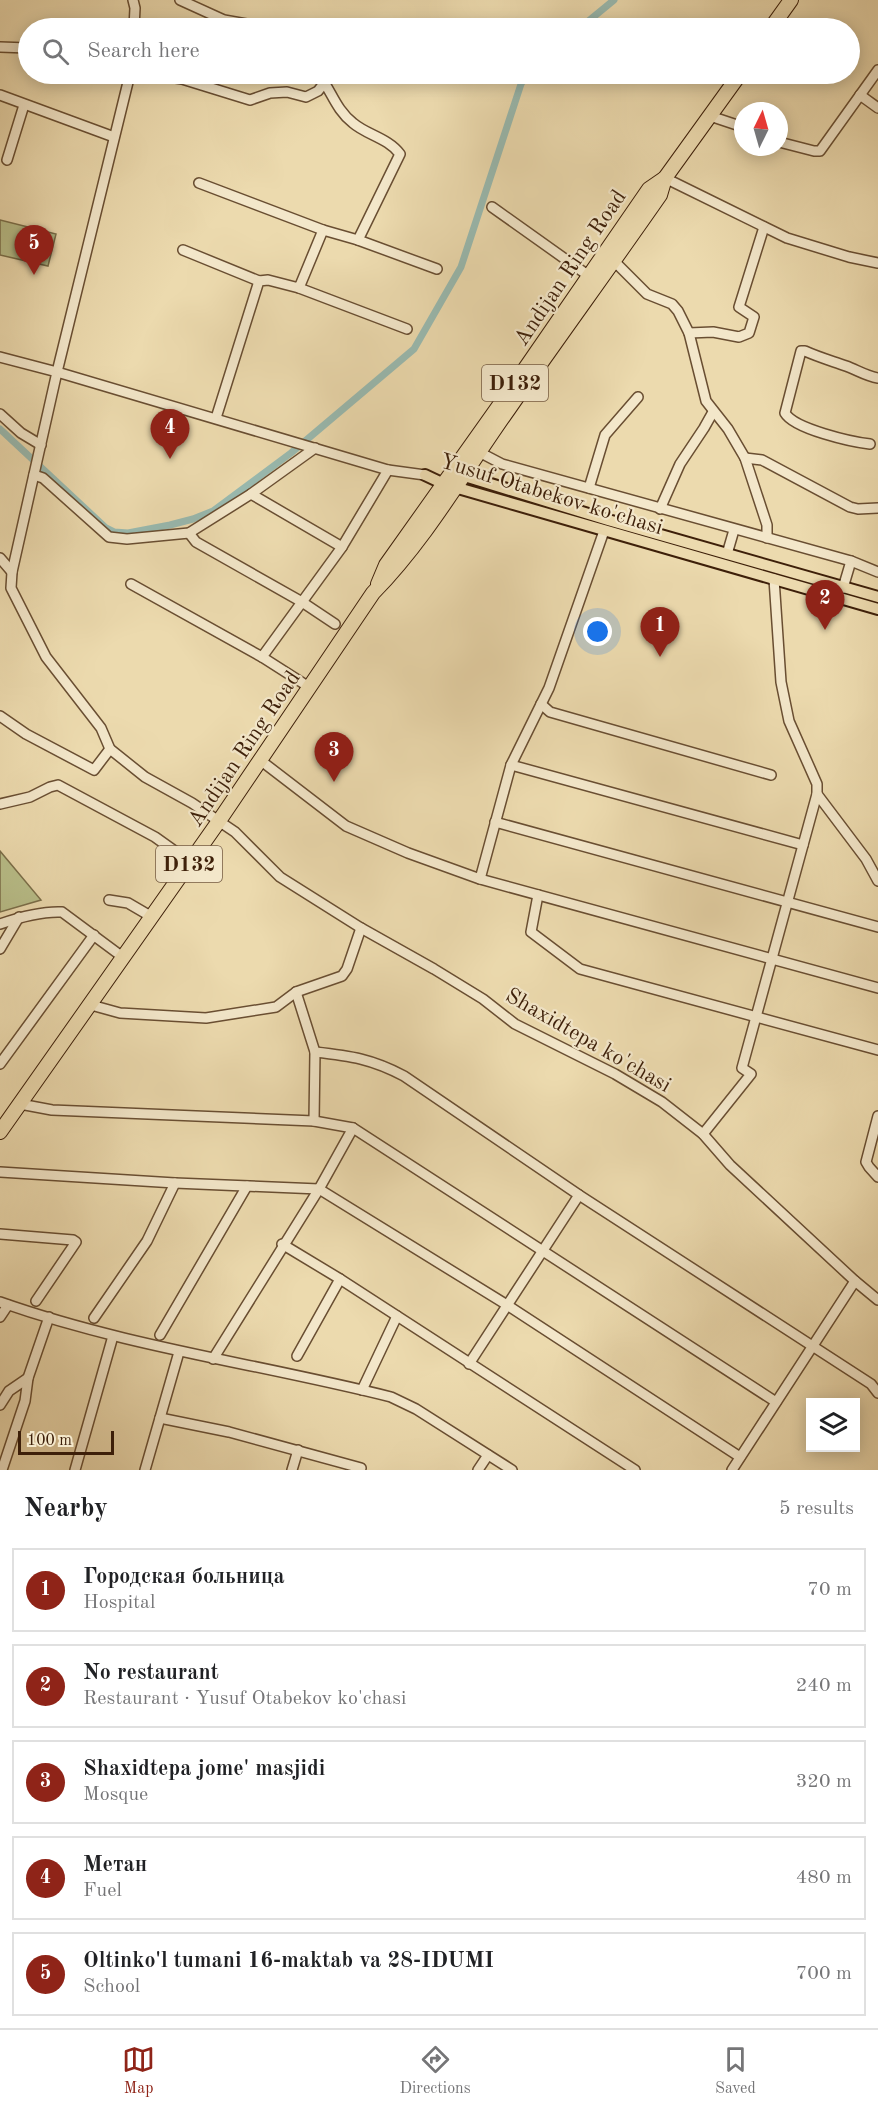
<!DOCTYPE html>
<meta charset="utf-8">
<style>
:root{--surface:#fff;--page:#f6f6f6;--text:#202124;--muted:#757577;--line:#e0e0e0;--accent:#8f2418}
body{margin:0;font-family:"Old Standard TT",serif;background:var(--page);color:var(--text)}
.controls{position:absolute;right:18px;bottom:18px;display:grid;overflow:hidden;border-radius:0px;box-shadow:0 3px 15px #0003}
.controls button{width:54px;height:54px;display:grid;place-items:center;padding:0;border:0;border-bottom:2px solid var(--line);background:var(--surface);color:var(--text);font:30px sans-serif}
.compass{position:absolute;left:734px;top:102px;width:54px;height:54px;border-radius:50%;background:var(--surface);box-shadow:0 3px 15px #0003;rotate:5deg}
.scale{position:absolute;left:18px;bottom:15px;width:96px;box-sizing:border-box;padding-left:6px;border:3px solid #3d1f09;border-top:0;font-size:16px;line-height:21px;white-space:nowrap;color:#3d1f09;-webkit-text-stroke:4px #f3e7ca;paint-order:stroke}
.you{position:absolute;left:598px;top:632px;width:21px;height:21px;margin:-15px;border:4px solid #fff;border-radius:50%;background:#1a73e8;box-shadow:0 0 0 9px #1a73e833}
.badge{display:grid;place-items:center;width:39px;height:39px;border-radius:50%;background:var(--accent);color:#fff;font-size:20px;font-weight:700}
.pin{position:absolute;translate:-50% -50px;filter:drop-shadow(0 2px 3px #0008)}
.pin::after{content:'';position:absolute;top:32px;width:21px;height:18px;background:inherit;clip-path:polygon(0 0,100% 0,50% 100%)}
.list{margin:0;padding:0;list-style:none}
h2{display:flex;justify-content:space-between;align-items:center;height:78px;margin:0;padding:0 24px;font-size:26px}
h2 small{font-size:20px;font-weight:400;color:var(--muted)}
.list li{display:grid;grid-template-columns:39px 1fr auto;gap:18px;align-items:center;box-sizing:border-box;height:84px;margin:0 12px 12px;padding:0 12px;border:2px solid var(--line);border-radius:0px}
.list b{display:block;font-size:22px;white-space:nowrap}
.list p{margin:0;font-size:20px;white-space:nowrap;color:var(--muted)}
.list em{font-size:20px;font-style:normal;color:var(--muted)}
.icon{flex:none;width:33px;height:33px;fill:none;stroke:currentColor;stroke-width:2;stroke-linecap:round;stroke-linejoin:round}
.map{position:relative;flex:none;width:878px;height:1470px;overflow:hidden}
.search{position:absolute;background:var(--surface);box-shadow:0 3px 15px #0003;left:18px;right:18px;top:18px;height:66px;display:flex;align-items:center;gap:15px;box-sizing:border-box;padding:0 21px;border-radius:33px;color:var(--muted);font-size:22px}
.sheet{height:558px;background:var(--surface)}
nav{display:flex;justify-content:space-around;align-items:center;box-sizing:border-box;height:84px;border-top:2px solid var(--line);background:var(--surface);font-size:16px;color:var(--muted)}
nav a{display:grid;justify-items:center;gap:3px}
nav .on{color:var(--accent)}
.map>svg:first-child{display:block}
.green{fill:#b9bf8a;stroke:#7b6f4a;stroke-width:1.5}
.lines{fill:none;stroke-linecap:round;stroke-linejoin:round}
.canal{stroke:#99bab0;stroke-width:7}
.minor-casing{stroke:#694e32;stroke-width:12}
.major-casing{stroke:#3d1f09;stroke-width:14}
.highway-casing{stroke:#3d1f09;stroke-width:16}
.minor{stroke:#f3e7ca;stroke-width:9}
.major{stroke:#ecdaae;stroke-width:10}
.highway{stroke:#ecdaae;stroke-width:14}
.labels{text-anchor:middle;stroke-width:4.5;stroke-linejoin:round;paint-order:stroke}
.shield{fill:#f3e7ca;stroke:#745b43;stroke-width:1.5}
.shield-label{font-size:21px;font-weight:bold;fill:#3d1f09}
.street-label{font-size:22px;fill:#3d1f09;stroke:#f3e7ca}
</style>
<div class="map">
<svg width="878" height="1470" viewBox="0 0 878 1470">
<rect width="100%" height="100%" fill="#ecdaae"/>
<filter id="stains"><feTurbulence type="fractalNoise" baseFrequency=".00333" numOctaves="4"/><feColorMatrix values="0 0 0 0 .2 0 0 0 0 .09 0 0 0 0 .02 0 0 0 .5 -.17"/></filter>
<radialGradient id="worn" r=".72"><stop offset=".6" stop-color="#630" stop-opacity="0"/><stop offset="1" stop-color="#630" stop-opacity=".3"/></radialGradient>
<g class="green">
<path d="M0 220 56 234 48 266 0 255Z"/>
<path d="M0 851 41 900 0 912Z"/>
</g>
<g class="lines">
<g class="canal">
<path d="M580 28 614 0"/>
<path d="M0 429 106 528 114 532 128 533 170 525 193 519 213 511 291 453 414 349 461 267 521 84 527 74"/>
</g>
<defs>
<g id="minor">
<path d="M133 0 135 8 134 28"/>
<path d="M180 0 224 20 270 28"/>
<path d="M0 47 28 48"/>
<path d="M130 74 57 372 388 470 425 475"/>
<path d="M150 74 182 79 250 100 270 93 287 92 306 97 318 91 325 82"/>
<path d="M0 95 114 137"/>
<path d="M860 95 878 108"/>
<path d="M710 116 743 127"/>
<path d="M779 142 814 151H820L878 70"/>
<path d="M7 160 24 105"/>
<path d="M665 178 787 238 849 257 878 263"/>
<path d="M199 183 323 230"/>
<path d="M492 207 589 276"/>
<path d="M358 240 437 269"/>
<path d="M183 250 259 281"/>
<path d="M614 261 647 294 672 304 678 311 689 333 706 401 728 429 745 458 767 525V538"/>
<path d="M299 288 407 329"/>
<path d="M689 333 713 332 739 337 749 333 754 317 739 307 764 227"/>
<path d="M0 357 57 372 12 572 11 588 46 657 101 728 110 749 145 777 192 803 235 832 280 877 361 928 434 969 483 999 515 1024 615 1074 662 1102 703 1134 730 1165 855 1281 878 1300"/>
<path d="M0 414 21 433 41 445"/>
<path d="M216 418 259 281 268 280 299 288 323 230 358 240 400 154C388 138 367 135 353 123 335 109 331 89 318 74"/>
<path d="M870 444C852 442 794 429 785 413L801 351H805C818 357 832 361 846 366 857 370 866 376 878 378"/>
<path d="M479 452 502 464 851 561 878 572"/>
<path d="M745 458 762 460 850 507 858 509 878 508"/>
<path d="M34 475 43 478 109 537 127 539 189 533 251 494 315 448"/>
<path d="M589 488 605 435 638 397"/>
<path d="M251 494 342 547"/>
<path d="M660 509 680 464 704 428 713 412"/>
<path d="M189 533 196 542 302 602 335 624"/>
<path d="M727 554 734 530"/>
<path d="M0 558 12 572"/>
<path d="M131 584 262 657"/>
<path d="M843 588 851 561"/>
<path d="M309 687 262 657 342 547 388 470"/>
<path d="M541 704 550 712 771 775"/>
<path d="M0 716 26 734 94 770 110 749"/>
<path d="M260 760 346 826 408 853 480 879 878 988"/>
<path d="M511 765 803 845"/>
<path d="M817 794 866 859 878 881"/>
<path d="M0 804 30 797 50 787 58 785 155 837 190 862"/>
<path d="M495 822 878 927"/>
<path d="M480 879 511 765 549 688 604 531"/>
<path d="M538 895 531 932 580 969 878 1050"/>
<path d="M109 900 128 903 152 917"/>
<path d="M0 924C20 917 41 911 62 912L124 958"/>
<path d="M0 949 19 917"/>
<path d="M296 992 315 1052"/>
<path d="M91 1005 120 1013 206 1018 276 1007 296 992 342 976 347 969 361 928"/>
<path d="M0 1064 94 935"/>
<path d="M20 1104 52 1110 314 1121 353 1128 776 1402"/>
<path d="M878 1116 866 1162 869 1167 878 1177"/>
<path d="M314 1121 315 1052C351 1056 372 1059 404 1076L579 1195 871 1384 878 1393"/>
<path d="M703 1134 751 1074 742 1068 817 794V784L789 721 781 682 774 579"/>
<path d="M0 1172 175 1183 319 1189 507 1305 740 1457"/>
<path d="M0 1234 73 1240 76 1242 36 1301"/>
<path d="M282 1244 340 1279 635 1470"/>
<path d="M0 1302C128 1347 260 1364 391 1397L416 1409 512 1470"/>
<path d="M0 1317 8 1305"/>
<path d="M94 1318 147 1241 175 1183"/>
<path d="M160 1335 247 1186"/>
<path d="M297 1356 340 1279"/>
<path d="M213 1359 319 1189 353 1128"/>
<path d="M469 1364 579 1195"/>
<path d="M28 1378 49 1317"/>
<path d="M362 1390 397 1316"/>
<path d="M0 1405 9 1391 28 1378 25 1401 2 1470"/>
<path d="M160 1418 229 1432 361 1468 360 1470"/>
<path d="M75 1470 113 1336"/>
<path d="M145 1470 179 1352"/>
<path d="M292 1470 298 1450"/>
<path d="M478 1470 488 1455"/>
<path d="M732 1470 855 1281"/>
</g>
<g id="major">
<path d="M458 474 608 520 878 597"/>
<path d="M425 475 444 484 878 609"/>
</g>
<g id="highway">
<path d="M771 28 791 0"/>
<path d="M378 584 386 565 518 379 649 189 665 178 740 74"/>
<path d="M0 1132 219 821 373 593C426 539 464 472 508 410 558 338 610 267 660 195L665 178"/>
</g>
</defs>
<use href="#minor" class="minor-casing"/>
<use href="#major" class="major-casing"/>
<use href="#highway" class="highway-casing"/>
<use href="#minor" class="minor"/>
<use href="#major" class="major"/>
<use href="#highway" class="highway"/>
</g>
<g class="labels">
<g class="shield">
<rect x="482" y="365" width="66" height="36" rx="4.5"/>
<rect x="156" y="846" width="66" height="36" rx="4.5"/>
</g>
<g class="shield-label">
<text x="515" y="390">D132</text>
<text x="189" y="871">D132</text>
</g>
<g class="street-label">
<text transform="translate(569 267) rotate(-56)" y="8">Andijan Ring Road</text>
<text transform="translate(552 493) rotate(17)" y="8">Yusuf Otabekov ko'chasi</text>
<text transform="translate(243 748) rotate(-56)" y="8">Andijan Ring Road</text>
<text transform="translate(589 1039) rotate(30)" y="8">Shaxidtepa ko'chasi</text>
</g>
</g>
<rect width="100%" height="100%" filter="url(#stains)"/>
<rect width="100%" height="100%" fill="url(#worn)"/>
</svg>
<div class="controls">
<button><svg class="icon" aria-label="layers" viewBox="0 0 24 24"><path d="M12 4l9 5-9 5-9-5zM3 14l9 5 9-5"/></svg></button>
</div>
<svg class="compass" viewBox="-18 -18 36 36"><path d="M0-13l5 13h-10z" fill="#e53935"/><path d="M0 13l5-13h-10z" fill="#757577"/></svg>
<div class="scale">100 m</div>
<div class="you"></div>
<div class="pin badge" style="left:660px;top:657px">1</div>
<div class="pin badge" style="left:825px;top:630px">2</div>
<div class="pin badge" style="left:334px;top:782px">3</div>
<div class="pin badge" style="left:170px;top:459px">4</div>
<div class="pin badge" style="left:34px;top:275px">5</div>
<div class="search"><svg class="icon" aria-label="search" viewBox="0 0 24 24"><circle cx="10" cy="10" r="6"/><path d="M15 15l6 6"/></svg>Search here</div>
</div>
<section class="sheet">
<h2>Nearby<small>5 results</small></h2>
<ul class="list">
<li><span class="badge">1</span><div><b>Городская больница</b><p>Hospital</p></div><em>70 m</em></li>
<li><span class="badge">2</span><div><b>No restaurant</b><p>Restaurant · Yusuf Otabekov ko'chasi</p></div><em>240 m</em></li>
<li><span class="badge">3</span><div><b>Shaxidtepa jome' masjidi</b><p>Mosque</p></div><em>320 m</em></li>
<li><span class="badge">4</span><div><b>Метан</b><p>Fuel</p></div><em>480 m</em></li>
<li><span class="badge">5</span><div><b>Oltinko'l tumani 16-maktab va 28-IDUMI</b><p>School</p></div><em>700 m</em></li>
</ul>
</section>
<nav>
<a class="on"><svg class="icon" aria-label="map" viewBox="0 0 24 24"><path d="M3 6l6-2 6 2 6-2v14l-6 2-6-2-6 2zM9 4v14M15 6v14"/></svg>Map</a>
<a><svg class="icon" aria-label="directions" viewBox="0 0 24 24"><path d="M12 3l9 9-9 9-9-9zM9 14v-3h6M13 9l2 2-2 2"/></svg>Directions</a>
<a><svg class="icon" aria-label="saved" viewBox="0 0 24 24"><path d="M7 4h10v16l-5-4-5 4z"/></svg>Saved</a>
</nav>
